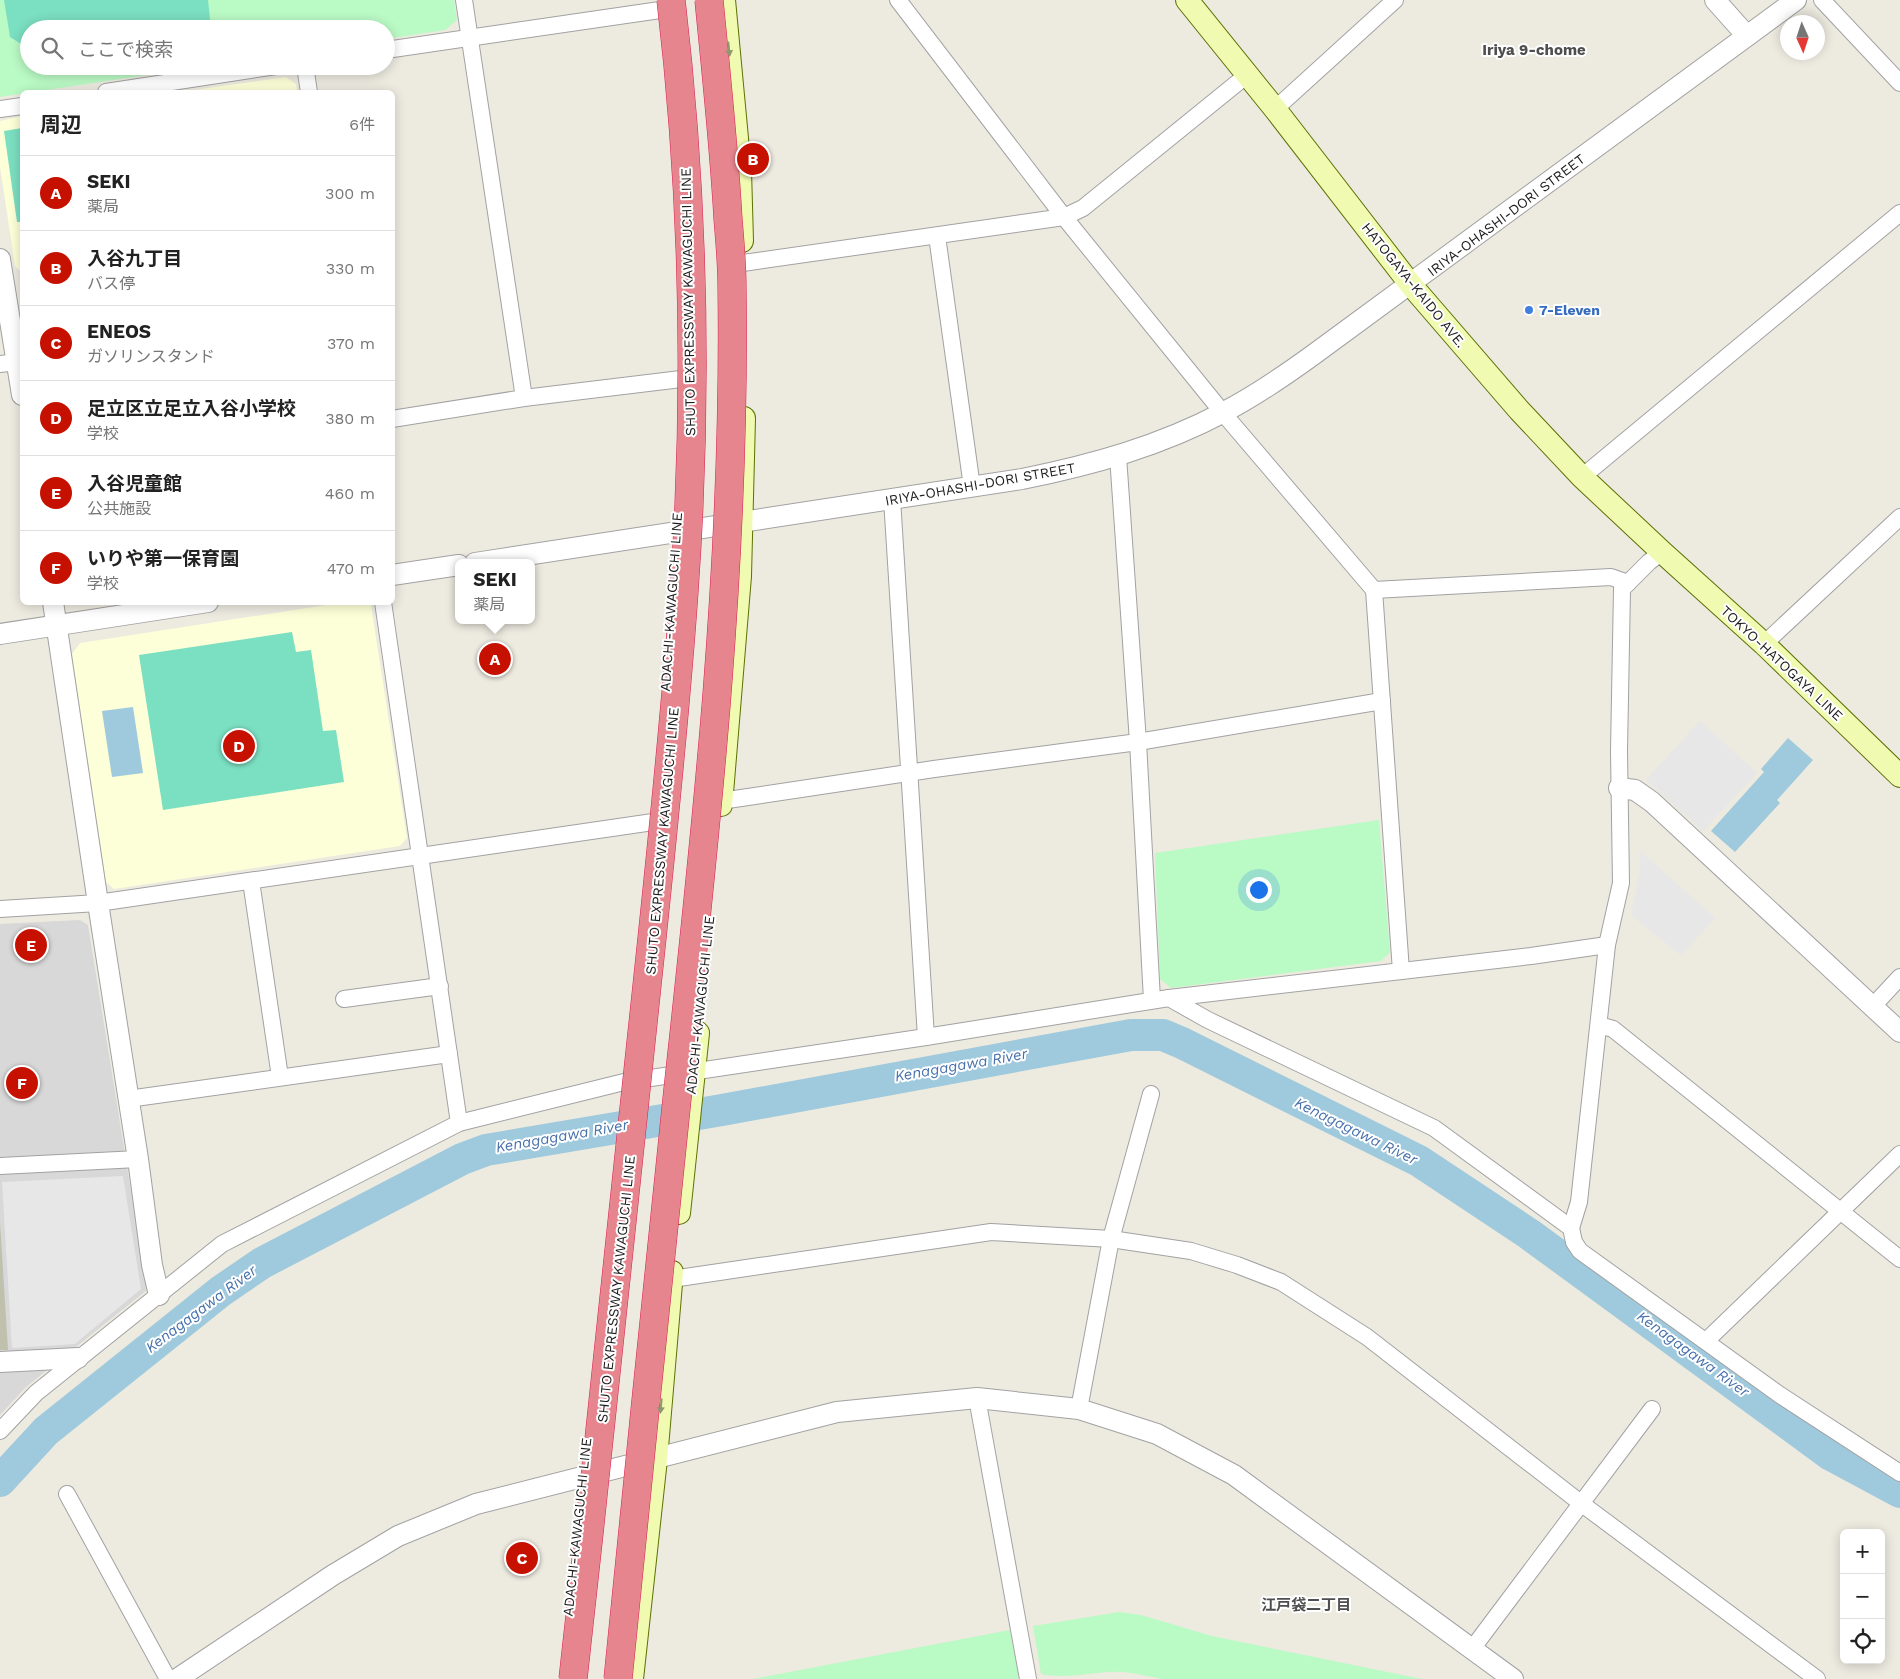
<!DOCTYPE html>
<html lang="ja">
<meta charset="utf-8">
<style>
:root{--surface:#fff;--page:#f6f6f6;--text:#222;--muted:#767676;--line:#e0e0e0;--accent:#c61100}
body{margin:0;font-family:"Work Sans","Noto Sans JP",sans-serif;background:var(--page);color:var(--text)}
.controls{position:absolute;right:15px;bottom:15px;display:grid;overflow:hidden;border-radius:8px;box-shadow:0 2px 12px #0003}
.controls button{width:45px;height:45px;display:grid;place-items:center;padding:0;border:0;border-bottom:1px solid var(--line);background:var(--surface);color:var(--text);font:25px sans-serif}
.compass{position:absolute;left:1780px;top:15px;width:45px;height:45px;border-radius:50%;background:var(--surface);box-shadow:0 2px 12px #0003;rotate:177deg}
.you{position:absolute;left:1258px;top:889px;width:18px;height:18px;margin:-12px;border:4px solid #fff;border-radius:50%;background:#1a73e8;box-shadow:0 0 0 8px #1a73e833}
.badge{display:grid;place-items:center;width:32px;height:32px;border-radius:50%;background:var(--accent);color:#fff;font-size:16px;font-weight:700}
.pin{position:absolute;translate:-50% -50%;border:2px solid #fff;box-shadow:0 1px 5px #0006}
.popup{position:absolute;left:455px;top:559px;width:80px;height:65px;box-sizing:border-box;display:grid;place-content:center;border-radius:8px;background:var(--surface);filter:drop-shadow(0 1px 4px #0005);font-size:16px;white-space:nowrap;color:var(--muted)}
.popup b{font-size:19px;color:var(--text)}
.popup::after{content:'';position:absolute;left:50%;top:100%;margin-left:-10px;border:10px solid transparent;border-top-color:var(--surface)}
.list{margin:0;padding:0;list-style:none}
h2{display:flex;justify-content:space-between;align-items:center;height:65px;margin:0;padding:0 20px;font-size:21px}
h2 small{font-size:16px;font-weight:400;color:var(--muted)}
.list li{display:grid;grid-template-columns:32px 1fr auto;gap:15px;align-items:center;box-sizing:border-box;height:75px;padding:0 20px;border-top:1px solid var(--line)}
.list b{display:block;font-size:19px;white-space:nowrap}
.list p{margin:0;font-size:16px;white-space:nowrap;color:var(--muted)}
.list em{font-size:16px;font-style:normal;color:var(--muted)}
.icon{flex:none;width:28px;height:28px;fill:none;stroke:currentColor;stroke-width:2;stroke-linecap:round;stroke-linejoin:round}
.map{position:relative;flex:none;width:1900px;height:1679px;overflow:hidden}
.search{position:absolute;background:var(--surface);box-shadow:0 2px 12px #0003;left:20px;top:20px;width:375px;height:55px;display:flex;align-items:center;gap:12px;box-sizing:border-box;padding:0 18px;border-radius:28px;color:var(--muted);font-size:19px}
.panel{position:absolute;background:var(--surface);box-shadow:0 2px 12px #0003;left:20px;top:90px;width:375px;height:515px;border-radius:8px}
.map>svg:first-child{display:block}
.residential{fill:#d9d8d8}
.education{fill:#fcffd7}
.construction{fill:#bfc1ac}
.park{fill:#bafac5}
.pitch{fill:#7bdfc1}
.parking{fill:#e7e7e7}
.water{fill:#9fc9dc}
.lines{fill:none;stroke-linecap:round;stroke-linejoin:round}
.river{stroke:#9fc9dc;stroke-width:32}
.minor-casing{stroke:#a2a2a2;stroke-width:18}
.tertiary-casing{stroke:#a2a2a2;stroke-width:22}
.secondary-casing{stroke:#5c7103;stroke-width:24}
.minor{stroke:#fff;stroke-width:16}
.tertiary{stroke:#fff;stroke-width:20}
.secondary{stroke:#f0fab1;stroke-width:22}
.motorway-bridge-casing{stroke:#d82050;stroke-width:29;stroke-linecap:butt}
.motorway-bridge{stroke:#e7858f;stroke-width:28}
.oneway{fill:#90966e}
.shop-dot{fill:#3f7fe0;stroke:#fff;stroke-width:2}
.labels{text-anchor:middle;stroke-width:4;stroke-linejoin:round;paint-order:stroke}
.street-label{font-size:14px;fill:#1b1b1b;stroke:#fff}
.shop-label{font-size:14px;font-weight:bold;fill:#366cbe;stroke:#fff;text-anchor:start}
.neighbourhood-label{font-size:15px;font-weight:bold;fill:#4e4e4e;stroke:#fff}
.water-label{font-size:15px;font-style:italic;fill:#4771ab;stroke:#fff}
</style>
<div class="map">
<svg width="1900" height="1679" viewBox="0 0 1900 1679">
<rect width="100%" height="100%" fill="#edeae0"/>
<path class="residential" d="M80 920 88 925 147 1290 26 1387 0 1415V924Z"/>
<g class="education">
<path d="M286 77 296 84 297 92H180Z"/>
<path d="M22 116V282V273L15 266 0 167V121Z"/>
<path d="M339 603H367L371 605 407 838 400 846 114 889 106 882 72 654 80 643Z"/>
</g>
<path class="construction" d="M0 1222 8 1350H0Z"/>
<g class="park">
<path d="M0 0H454L457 20 445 30 386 39V29H29V66H206L0 97Z"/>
<path d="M1379 820 1390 952 1381 961 1171 988 1160 979 1155 853Z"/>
<path d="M1119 1612 1141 1615 1212 1636 1422 1679H1161C1145 1676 1128 1671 1111 1672 1087 1673 1064 1679 1041 1674L1033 1626Z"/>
<path d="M1010 1630 1019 1679H753Z"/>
</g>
<g class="pitch">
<path d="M4 0H208L211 29H29V49L10 37Z"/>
<path d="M22 128V222H17L4 131Z"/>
<path d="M292 632 296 652 311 650 323 731 336 730 344 782 163 810 139 655Z"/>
</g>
<g class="parking">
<path d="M1700 721 1757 773 1703 831 1646 780Z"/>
<path d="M1640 851 1715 918 1681 955 1631 915 1640 873Z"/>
<path d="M123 1176 141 1289 75 1344 12 1348 2 1182Z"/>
</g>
<g class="water">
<path d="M133 707 143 773 112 777 102 711Z"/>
<path d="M1788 738 1813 760 1777 800 1780 803 1735 852 1711 831 1764 772 1761 769Z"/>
</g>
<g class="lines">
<path class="river" d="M0 1481 46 1431 221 1291 262 1263 462 1159 486 1150 722 1110 1131 1035H1163L1182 1043 1419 1161 1529 1234 1831 1455 1900 1492"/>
<defs>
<g id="minor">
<path d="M464 0 524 398"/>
<path d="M898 0 1064 217 1223 413 1374 590 1401 971"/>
<path d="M1822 0 1900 83"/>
<path d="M386 50 660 10"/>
<path d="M305 66 309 92"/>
<path d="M106 92 276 66"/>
<path d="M0 109 22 106"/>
<path d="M1275 109 1395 0"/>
<path d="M937 236 972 487"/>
<path d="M743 263 1064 217 1083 208 1247 75"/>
<path d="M0 364 17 362"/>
<path d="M392 419 524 398 681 379"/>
<path d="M1118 456 1138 742 1152 1000"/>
<path d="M1582 477 1900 213"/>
<path d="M892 499 926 1037"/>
<path d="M1374 590 1611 577 1628 583"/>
<path d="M383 602 459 1123"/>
<path d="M1764 644 1900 517"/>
<path d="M721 801 934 769 1138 742 1382 701"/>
<path d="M251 881 280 1077"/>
<path d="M0 909 98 903 653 822"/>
<path d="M1169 998 1208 1020 1434 1128 1571 1228 1574 1242 1580 1251 1780 1395 1900 1473"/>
<path d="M344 999 440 986"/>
<path d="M1873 1006 1900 977"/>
<path d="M1599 1025 1613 1029 1900 1259"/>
<path d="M128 1099 449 1054"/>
<path d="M0 1166 138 1159"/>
<path d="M1571 1228 1579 1202 1607 945 1621 883 1619 751 1622 589 1649 562 1662 552"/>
<path d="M672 1279 991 1232 1111 1239 1191 1251 1237 1265 1281 1282 1367 1337 1582 1504 1817 1679"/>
<path d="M1706 1341 1900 1154"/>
<path d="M977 1398 1028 1679"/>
<path d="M1079 1409 1111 1239 1151 1094"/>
<path d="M0 1431 36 1393 222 1244 459 1123 624 1082 926 1037 1169 998 1531 956 1607 945"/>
<path d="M67 1494 168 1679"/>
<path d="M1472 1649 1652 1409"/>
</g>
<g id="tertiary">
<path d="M1715 0 1747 36"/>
<path d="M0 259 22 395"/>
<path d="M475 563 1022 479C1092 465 1160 446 1224 412 1255 396 1284 376 1313 355L1796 0"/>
<path d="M392 575 459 565"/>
<path d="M53 602 98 903 138 1159 152 1265 159 1295"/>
<path d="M0 634 208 602"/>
<path d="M1619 788 1635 790 1652 802 1900 1032"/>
<path d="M0 1362 78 1358"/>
<path d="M177 1679 333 1575 398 1536 476 1504 837 1412 977 1398 1079 1409 1157 1434 1234 1475 1513 1679"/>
</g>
<g id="secondary">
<path d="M724 0 740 170 742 241"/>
<path d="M1187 0 1275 109 1411 285 1519 410 1582 477 1662 552 1764 644 1900 776"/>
<path d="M721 805 740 576 744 418"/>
<path d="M679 1213 698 1033"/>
<path d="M632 1679 656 1459 672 1272"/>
</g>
</defs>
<use href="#minor" class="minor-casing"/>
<use href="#tertiary" class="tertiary-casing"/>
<use href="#secondary" class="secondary-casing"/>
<use href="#minor" class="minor"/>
<use href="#tertiary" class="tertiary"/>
<use href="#secondary" class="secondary"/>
<defs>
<g id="motorway-bridge">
<path d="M573 1679C600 1432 628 1185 652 938 664 823 676 707 684 592 698 395 694 196 671 0"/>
<path d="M618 1679C638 1482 657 1286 678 1089 707 823 736 555 732 287 732 264 730 242 728 219 724 146 716 73 709 0"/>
</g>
</defs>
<use href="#motorway-bridge" class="motorway-bridge-casing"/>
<use href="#motorway-bridge" class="motorway-bridge"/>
</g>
<defs><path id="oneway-solid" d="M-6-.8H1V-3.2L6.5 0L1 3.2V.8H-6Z" transform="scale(1.25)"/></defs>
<g class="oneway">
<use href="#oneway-solid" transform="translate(729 49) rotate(84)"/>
<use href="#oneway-solid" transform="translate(661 1406) rotate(95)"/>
</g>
<circle class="shop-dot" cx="1529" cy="310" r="5"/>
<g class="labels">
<g class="street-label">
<text transform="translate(1506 215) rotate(-37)" y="5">IRIYA-OHASHI-DORI STREET</text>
<text transform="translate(1414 285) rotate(51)" y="5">HATOGAYA-KAIDO AVE.</text>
<text transform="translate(688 302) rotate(-91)" y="5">SHUTO EXPRESSWAY KAWAGUCHI LINE</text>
<text transform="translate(980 484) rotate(-10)" y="5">IRIYA-OHASHI-DORI STREET</text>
<text transform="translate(671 602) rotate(-86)" y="5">ADACHI-KAWAGUCHI LINE</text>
<text transform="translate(1782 663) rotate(43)" y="5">TOKYO-HATOGAYA LINE</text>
<text transform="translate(662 841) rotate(-85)" y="5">SHUTO EXPRESSWAY KAWAGUCHI LINE</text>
<text transform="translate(700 1005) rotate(-84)" y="5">ADACHI-KAWAGUCHI LINE</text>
<text transform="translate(616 1289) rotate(-84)" y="5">SHUTO EXPRESSWAY KAWAGUCHI LINE</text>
<text transform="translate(577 1527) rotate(-84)" y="5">ADACHI-KAWAGUCHI LINE</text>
</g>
<g class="shop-label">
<text x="1539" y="315">7-Eleven</text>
</g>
<g class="neighbourhood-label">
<text x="1534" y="55">Iriya 9-chome</text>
<text x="1306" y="1610">江戸袋二丁目</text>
</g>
<g class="water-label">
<text transform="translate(961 1065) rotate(-10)" y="5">Kenagagawa River</text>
<text transform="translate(1356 1131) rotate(26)" y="5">Kenagagawa River</text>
<text transform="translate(562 1136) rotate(-10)" y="5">Kenagagawa River</text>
<text transform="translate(201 1309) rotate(-37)" y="5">Kenagagawa River</text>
<text transform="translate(1693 1354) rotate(36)" y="5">Kenagagawa River</text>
</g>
</g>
</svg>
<div class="controls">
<button>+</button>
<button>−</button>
<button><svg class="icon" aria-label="locate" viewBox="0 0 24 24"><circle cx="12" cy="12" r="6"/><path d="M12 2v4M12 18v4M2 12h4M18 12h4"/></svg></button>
</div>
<svg class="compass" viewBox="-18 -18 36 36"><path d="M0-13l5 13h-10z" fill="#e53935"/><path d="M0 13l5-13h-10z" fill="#767676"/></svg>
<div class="you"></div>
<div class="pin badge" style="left:495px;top:659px">A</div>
<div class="popup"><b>SEKI</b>薬局</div>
<div class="pin badge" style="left:753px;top:159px">B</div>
<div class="pin badge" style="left:522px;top:1558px">C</div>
<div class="pin badge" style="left:239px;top:746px">D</div>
<div class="pin badge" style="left:31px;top:945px">E</div>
<div class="pin badge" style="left:22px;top:1083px">F</div>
<div class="search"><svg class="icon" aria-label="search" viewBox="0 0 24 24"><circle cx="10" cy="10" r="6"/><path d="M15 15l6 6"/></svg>ここで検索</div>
<section class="panel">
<h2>周辺<small>6件</small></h2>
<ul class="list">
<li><span class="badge">A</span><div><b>SEKI</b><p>薬局</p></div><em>300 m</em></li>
<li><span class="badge">B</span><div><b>入谷九丁目</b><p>バス停</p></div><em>330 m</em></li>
<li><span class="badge">C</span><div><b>ENEOS</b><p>ガソリンスタンド</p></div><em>370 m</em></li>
<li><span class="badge">D</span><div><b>足立区立足立入谷小学校</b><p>学校</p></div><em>380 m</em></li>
<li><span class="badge">E</span><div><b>入谷児童館</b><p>公共施設</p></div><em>460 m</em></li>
<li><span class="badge">F</span><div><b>いりや第一保育園</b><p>学校</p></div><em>470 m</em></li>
</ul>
</section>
</div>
